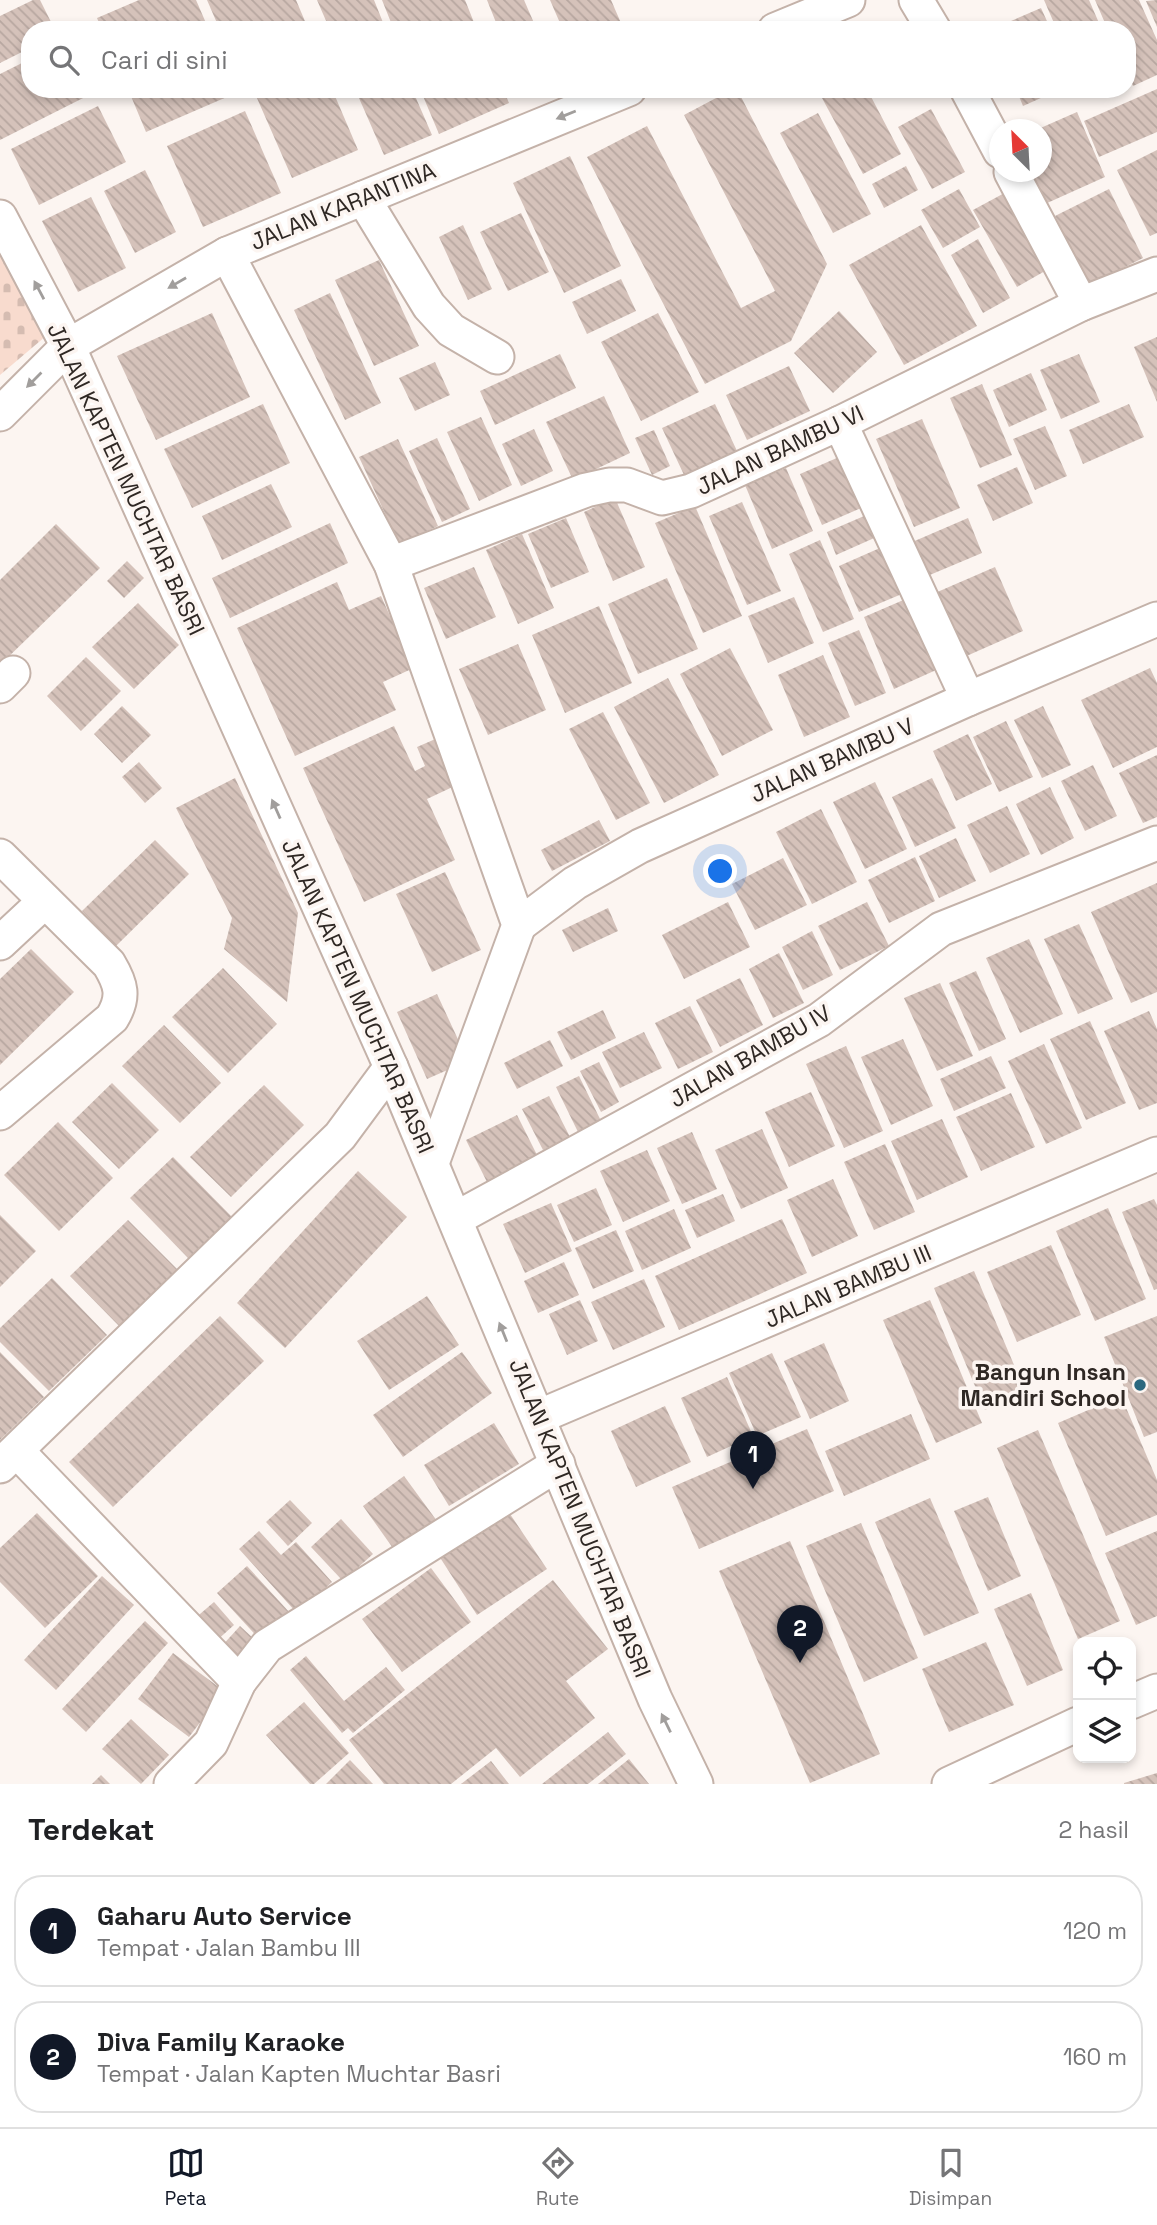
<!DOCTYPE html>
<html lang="id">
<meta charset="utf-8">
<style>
:root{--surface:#fff;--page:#f6f6f6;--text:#202124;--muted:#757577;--line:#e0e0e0;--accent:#111827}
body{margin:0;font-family:"Space Grotesk",sans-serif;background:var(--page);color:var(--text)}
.controls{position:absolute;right:21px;bottom:21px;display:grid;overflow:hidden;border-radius:14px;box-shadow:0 4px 10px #0003}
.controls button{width:63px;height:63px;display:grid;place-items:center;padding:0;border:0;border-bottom:2px solid var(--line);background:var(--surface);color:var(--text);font:35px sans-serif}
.compass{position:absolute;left:989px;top:119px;width:63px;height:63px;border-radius:50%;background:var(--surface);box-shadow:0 4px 10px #0003;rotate:336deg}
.you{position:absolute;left:721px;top:872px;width:24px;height:24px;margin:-18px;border:5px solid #fff;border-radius:50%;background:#1a73e8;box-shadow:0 0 0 10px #1a73e833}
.badge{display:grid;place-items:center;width:46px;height:46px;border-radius:50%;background:var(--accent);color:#fff;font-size:23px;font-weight:700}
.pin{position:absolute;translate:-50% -58px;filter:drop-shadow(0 2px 4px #0008)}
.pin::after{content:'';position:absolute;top:37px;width:24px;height:21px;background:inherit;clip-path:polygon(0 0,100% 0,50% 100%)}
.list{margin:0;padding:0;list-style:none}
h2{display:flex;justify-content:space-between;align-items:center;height:91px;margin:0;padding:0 28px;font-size:30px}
h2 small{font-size:23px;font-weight:400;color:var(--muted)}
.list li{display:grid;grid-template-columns:46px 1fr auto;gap:21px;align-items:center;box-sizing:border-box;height:112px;margin:0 14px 14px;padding:0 14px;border:2px solid var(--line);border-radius:28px}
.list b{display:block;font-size:26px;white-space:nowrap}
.list p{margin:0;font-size:23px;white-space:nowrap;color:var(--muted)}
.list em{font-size:23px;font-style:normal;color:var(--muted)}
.icon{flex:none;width:38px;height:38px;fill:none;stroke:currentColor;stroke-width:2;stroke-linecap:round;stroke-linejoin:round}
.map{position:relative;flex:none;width:1157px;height:1784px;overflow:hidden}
.search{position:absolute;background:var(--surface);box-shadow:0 4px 10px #0003;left:21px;right:21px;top:21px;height:77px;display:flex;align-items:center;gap:18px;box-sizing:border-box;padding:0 24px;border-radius:28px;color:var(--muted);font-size:26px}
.sheet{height:343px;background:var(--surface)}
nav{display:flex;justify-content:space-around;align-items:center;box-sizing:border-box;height:98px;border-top:2px solid var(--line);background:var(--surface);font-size:19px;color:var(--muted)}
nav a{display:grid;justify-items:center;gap:4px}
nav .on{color:var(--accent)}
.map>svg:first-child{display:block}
.cemetery{fill:url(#cemetery-stones)}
.building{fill:url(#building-back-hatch)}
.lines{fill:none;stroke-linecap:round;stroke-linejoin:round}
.minor-casing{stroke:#c4b2a9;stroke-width:37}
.minor{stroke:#fff;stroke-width:33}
.oneway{fill:#a19e9c}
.poi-dot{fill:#2b687f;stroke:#fcf5f1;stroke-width:2.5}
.labels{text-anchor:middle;stroke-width:7;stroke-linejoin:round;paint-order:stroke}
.street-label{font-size:23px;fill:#2f2824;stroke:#fcf5f1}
.poi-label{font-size:23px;font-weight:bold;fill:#2f2824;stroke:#fcf5f1;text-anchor:end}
</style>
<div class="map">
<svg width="1157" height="1784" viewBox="0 0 1157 1784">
<defs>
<pattern id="cemetery-stones" width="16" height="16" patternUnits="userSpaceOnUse" patternTransform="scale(1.75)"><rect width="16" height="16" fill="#f8dbce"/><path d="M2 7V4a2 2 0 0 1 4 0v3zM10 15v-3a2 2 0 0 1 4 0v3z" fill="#d5bcb1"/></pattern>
<pattern id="building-back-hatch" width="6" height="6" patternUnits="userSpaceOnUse" patternTransform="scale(1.75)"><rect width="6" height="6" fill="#d5c2ba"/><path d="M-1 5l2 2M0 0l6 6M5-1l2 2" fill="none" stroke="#b7a7a0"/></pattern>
</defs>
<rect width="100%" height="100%" fill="#fcf5f1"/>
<path class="cemetery" d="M0 247 46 336 0 375Z"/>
<g class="building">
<path d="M33 0H40L55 30H30V48L0 63V16Z"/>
<path d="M139 0H196L209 30H102L97 18Z"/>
<path d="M207 0H296L307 26 299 30H220Z"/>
<path d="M317 0H374L386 30H330Z"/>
<path d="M382 0H465L477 30H394Z"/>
<path d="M487 0H524L537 30H499Z"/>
<path d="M550 0H611L624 30H563Z"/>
<path d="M1044 0H1089L1102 30H1057Z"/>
<path d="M1095 0H1139L1157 40V75L1133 86 1127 73V30H1108Z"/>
<path d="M1157 0V27L1146 1Z"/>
<path d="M1041 8 1051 30H990Z"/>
<path d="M30 59V89L97 91 0 140V74Z"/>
<path d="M128 89H235L236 93 146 132Z"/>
<path d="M253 89H332L358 150 292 178Z"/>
<path d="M355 89H412L432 135 384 155Z"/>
<path d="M420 89H503L509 103 439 134Z"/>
<path d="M733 89H737L827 264 791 341 705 384 587 157 647 126 741 308 775 291 684 115Z"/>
<path d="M840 89H867L901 154 863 174 822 98Z"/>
<path d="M1016 89H1061L1023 106Z"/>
<path d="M1157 89V132L1099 157 1084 121Z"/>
<path d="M98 106 126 162 39 205 11 149Z"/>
<path d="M931 109 965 172 932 189 898 127Z"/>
<path d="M245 111 281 193 203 227 167 146Z"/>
<path d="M1077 112 1105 177 1045 204 1030 172H1042V130H1036Z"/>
<path d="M818 113 871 214 833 233 780 133Z"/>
<path d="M1157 150V233L1150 236 1117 170Z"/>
<path d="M570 156 621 266 564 293 513 183Z"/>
<path d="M906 166 918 190 884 208 872 184Z"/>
<path d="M145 170 176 232 135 253 104 191Z"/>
<path d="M959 189 980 227 943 248 921 210Z"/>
<path d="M1109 189 1143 258 1089 285 1055 216Z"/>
<path d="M1010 190 1052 267 1017 287 973 210Z"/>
<path d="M91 197 126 268 78 292 42 221Z"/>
<path d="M521 213 549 272 508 291 480 232Z"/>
<path d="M463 225 492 289 468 300 439 237Z"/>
<path d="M921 225 977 326 904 365 849 265Z"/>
<path d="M978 239 1010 298 983 313 951 255Z"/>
<path d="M379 260 419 346 374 366 335 280Z"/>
<path d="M621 279 636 311 587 334 572 302Z"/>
<path d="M330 293 381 403 345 420 294 310Z"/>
<path d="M839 311 877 352 833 393 794 353Z"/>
<path d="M212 313 250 397 156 440 117 356Z"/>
<path d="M658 313 699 392 641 421 601 342Z"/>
<path d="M1157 337V402L1134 347Z"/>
<path d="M560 354 576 388 495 425 480 391Z"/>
<path d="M1079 354 1100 402 1061 419 1040 370Z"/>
<path d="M435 362 450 395 415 411 399 378Z"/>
<path d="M789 366 810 411 747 440 726 395Z"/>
<path d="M1031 373 1047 410 1009 427 993 390Z"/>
<path d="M982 384 1012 455 980 468 950 398Z"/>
<path d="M604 396 630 453 573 480 546 422Z"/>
<path d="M263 404 290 463 192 508 164 449Z"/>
<path d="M715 404 737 451 684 475 662 428Z"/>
<path d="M1129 404 1144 437 1083 464 1069 430Z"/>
<path d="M481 417 512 485 479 501 447 432Z"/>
<path d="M922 419 960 508 914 527 876 439Z"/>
<path d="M1045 426 1067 476 1035 490 1013 439Z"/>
<path d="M534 429 553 471 521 486 502 444Z"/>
<path d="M654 430 670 466 652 475 635 438Z"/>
<path d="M437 438 470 509 442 522 409 451Z"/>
<path d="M398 439 438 526 399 544 359 457Z"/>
<path d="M846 454 868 505 822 525 800 474Z"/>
<path d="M1017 467 1033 503 993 521 977 485Z"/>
<path d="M786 468 813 531 772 549 745 485Z"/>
<path d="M271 484 292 527 222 560 202 516Z"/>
<path d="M615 498 645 567 613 581 584 512Z"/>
<path d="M742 502 781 591 747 605 709 516Z"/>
<path d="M695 506 742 616 703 633 655 523Z"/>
<path d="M871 513 881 535 836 555 827 532Z"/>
<path d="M566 518 589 572 551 588 528 534Z"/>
<path d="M968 518 982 553 925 577 910 543Z"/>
<path d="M330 523 348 563 230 618 212 578Z"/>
<path d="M56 524 100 568 0 665V580Z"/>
<path d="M522 534 554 608 518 624 486 550Z"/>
<path d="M820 540 854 619 823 632 789 554Z"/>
<path d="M889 544 909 591 859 612 839 566Z"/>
<path d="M127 561 144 578 124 598 107 581Z"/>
<path d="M474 567 496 617 446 639 424 588Z"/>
<path d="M995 567 1023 631 962 658 935 593Z"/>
<path d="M667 578 698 649 638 674 608 604Z"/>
<path d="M337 582 349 610 381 596 390 616 394 614 418 666 383 682 396 710 295 756 237 628Z"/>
<path d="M915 595 945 666 894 689 864 617Z"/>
<path d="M794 597 814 643 768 663 748 616Z"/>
<path d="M138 603 179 645 134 689 92 647Z"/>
<path d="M599 606 632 683 565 713 532 635Z"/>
<path d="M859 630 886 693 855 706 828 643Z"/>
<path d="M518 644 546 710 488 735 459 669Z"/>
<path d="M730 648 773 730 722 756 680 674Z"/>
<path d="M823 655 850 717 804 737 778 675Z"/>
<path d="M86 657 121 691 81 731 47 696Z"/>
<path d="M1150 668 1157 683V747L1113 768 1081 700Z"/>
<path d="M668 678 719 775 664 803 614 707Z"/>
<path d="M122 706 151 735 122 763 94 734Z"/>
<path d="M1043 706 1071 765 1042 778 1014 720Z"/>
<path d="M603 712 650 803 616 820 569 729Z"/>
<path d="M1006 721 1033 777 999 792 973 737Z"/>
<path d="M394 726 415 771 425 766 417 747 440 737 461 783 427 799 455 860 364 902 303 768Z"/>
<path d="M968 734 992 784 956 801 933 751Z"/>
<path d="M1157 755V817L1143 823 1119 773Z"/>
<path d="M139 762 162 788 145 803 122 777Z"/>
<path d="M1093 765 1117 816 1085 831 1061 781Z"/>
<path d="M235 778 298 913 287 1002 224 949 232 918 176 808Z"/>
<path d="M932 778 956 828 915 847 892 797Z"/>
<path d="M875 782 907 849 865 869 833 802Z"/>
<path d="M1050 787 1074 838 1041 855 1016 804Z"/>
<path d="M1007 806 1030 854 990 873 967 825Z"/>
<path d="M821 809 857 882 812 904 776 832Z"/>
<path d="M599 820 610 841 552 871 541 850Z"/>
<path d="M956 838 976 881 939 898 919 856Z"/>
<path d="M155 840 189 874 116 946 82 911Z"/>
<path d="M915 857 935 901 889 923 868 880Z"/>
<path d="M783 858 807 905 755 930 732 884Z"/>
<path d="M445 872 481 950 432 972 396 894Z"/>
<path d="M1157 883V992L1131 1003 1091 912Z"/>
<path d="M728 902 750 947 684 979 662 935Z"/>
<path d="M867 902 889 946 840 970 818 926Z"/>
<path d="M608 908 618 931 573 952 562 930Z"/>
<path d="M1079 924 1113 999 1078 1014 1044 939Z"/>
<path d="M812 931 833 975 803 990 782 947Z"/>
<path d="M1029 939 1063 1014 1020 1033 986 958Z"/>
<path d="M31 949 74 992 0 1065V979Z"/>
<path d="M779 953 804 1003 773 1018 749 969Z"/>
<path d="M223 968 277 1024 228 1073 172 1017Z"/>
<path d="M976 971 1006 1039 979 1051 949 983Z"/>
<path d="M740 978 763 1025 720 1047 696 1000Z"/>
<path d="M940 983 973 1056 937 1071 904 998Z"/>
<path d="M437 994 468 1061 427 1079 397 1012Z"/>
<path d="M690 1006 713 1052 678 1069 655 1023Z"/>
<path d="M603 1010 616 1038 571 1060 557 1032Z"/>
<path d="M1149 1011 1157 1029V1103L1139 1110 1104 1031Z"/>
<path d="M1090 1021 1126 1103 1086 1120 1050 1039Z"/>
<path d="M164 1025 221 1083 180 1123 122 1066Z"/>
<path d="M644 1032 662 1068 620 1088 602 1052Z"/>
<path d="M903 1039 933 1106 891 1125 861 1057Z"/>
<path d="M550 1040 563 1066 517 1089 504 1063Z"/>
<path d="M1044 1044 1082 1128 1046 1144 1008 1061Z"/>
<path d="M846 1046 883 1131 844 1148 806 1064Z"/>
<path d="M991 1056 1006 1088 954 1111 940 1079Z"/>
<path d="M599 1062 619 1102 601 1112 580 1071Z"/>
<path d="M579 1076 601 1121 578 1132 556 1087Z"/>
<path d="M112 1083 159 1130 119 1169 72 1122Z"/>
<path d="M264 1085 304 1125 231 1197 190 1157Z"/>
<path d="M811 1092 835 1146 789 1167 765 1112Z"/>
<path d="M1011 1093 1035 1147 981 1171 956 1117Z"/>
<path d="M549 1096 570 1137 543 1150 522 1109Z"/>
<path d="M517 1115 538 1157 487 1182 466 1140Z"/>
<path d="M942 1119 968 1177 917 1200 891 1141Z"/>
<path d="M58 1122 113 1178 59 1231 4 1175Z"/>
<path d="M762 1129 788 1188 741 1209 715 1150Z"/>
<path d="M692 1132 717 1189 682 1204 657 1148Z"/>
<path d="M885 1144 915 1212 874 1230 844 1162Z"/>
<path d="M647 1150 670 1201 623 1222 600 1171Z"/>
<path d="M173 1157 232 1217 189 1259 130 1198Z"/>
<path d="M358 1171 407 1217 285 1348 237 1303Z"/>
<path d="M833 1179 858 1236 812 1257 787 1200Z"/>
<path d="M596 1188 612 1225 574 1242 557 1205Z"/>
<path d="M723 1194 735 1221 697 1238 685 1210Z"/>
<path d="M1154 1199 1157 1205V1289L1154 1290 1122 1212Z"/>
<path d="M551 1203 572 1251 525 1273 503 1224Z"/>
<path d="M1108 1208 1146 1299 1095 1321 1056 1231Z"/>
<path d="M674 1209 691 1248 642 1270 625 1231Z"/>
<path d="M0 1215 36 1251 0 1287Z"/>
<path d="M782 1219 807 1273 679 1330 655 1276Z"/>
<path d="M128 1220 179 1271 121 1328 70 1276Z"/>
<path d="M616 1230 634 1271 593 1289 575 1248Z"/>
<path d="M1051 1245 1081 1315 1017 1342 987 1272Z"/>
<path d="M564 1262 579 1295 538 1313 524 1281Z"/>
<path d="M974 1271 1026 1393 985 1410 934 1288Z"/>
<path d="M52 1278 107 1335 49 1391 0 1342V1328Z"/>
<path d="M644 1279 665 1327 613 1350 591 1302Z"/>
<path d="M427 1296 459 1345 389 1390 357 1341Z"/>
<path d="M580 1300 598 1341 567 1355 549 1314Z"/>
<path d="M930 1300 982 1423 936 1443 883 1320Z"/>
<path d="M220 1316 264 1361 113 1507 69 1462Z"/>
<path d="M1157 1316V1432L1144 1437 1104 1337Z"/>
<path d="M824 1343 849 1401 810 1419 784 1361Z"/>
<path d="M0 1352 44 1397 0 1440Z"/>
<path d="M462 1352 492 1393 403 1457 373 1415Z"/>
<path d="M772 1353 801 1417 757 1436 729 1373Z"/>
<path d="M727 1377 753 1436 707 1457 681 1398Z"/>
<path d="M1121 1396 1157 1480V1515L1106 1536 1058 1423Z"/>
<path d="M665 1406 691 1462 636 1487 611 1431Z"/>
<path d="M911 1414 930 1459 844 1496 825 1451Z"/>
<path d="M494 1423 519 1464 449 1506 424 1465Z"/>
<path d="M807 1429 834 1491 699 1549 672 1487Z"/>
<path d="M1038 1430 1120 1621 1078 1639 997 1448Z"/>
<path d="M404 1476 437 1521 395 1551 363 1506Z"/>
<path d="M988 1497 1021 1576 988 1591 954 1511Z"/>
<path d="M930 1498 979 1613 924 1636 875 1522Z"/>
<path d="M290 1500 312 1523 288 1546 266 1522Z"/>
<path d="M508 1511 547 1569 477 1615 439 1556Z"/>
<path d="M37 1513 98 1576 45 1628 0 1582V1548Z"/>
<path d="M341 1519 373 1554 343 1581 311 1547Z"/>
<path d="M861 1523 918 1658 864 1682 806 1546Z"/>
<path d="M259 1531 281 1555 296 1542 332 1582 306 1606 295 1611 239 1549Z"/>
<path d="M1157 1531V1616L1136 1625 1105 1553Z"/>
<path d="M790 1541 880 1754 810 1783 719 1571Z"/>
<path d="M247 1566 291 1614 261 1641 217 1593Z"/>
<path d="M431 1568 471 1622 402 1672 362 1619Z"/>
<path d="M102 1576 134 1605 56 1690 24 1660Z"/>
<path d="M553 1580 608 1649 566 1681 595 1718 520 1777 496 1748 451 1784H384L349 1740Z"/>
<path d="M1031 1593 1063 1670 1027 1686 994 1609Z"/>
<path d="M214 1602 234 1625 214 1643 193 1620Z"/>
<path d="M145 1621 168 1643 86 1732 62 1709Z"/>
<path d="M240 1626 254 1639 233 1661 220 1648Z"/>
<path d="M986 1642 1014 1705 949 1732 922 1669Z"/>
<path d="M173 1653 224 1691 189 1737 138 1699Z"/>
<path d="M306 1656 344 1701 386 1667 405 1690 353 1733 348 1728 342 1733 290 1670Z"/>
<path d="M304 1702 349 1753 314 1784H310L266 1735Z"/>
<path d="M131 1719 169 1755 141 1784 102 1749Z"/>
<path d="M608 1732 626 1754 588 1784H542Z"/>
<path d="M629 1759 649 1784H598Z"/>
<path d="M350 1760 373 1784H326Z"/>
<path d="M491 1761 509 1784H461Z"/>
<path d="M1157 1773V1784H1124V1783Z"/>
<path d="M101 1775 110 1784H92Z"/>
</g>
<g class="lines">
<defs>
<g id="minor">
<path d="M916 0 934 30"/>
<path d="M775 30 848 0"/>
<path d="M967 89 1000 151"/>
<path d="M1011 172 1081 304"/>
<path d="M363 198 429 306 451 330 497 357"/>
<path d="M0 217 68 346 391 1067 655 1699 696 1784"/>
<path d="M227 254 391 564 519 925 432 1163"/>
<path d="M0 414 68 346 227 254 629 89"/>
<path d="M840 423 968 699"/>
<path d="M391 564 586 490 609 485H627L662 498 691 491 840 423 1081 304 1157 274"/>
<path d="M0 686 13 673"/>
<path d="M0 856 109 964C121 984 125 997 112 1018L0 1113"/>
<path d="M519 925 575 883 640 846 968 699 1157 619"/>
<path d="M0 943 45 901"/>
<path d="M457 1218 819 1020 941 929 1157 843"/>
<path d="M538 1417 1157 1154"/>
<path d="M17 1451 239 1682"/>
<path d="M0 1466 340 1136 391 1067"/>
<path d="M1131 1702 1157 1691"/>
<path d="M171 1784 211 1743 239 1682 267 1646 558 1464"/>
<path d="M949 1784 1078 1724"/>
</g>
</defs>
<use href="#minor" class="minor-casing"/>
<use href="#minor" class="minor"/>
</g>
<defs><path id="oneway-solid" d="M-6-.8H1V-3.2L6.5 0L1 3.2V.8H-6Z" transform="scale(1.75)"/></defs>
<g class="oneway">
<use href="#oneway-solid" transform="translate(566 115) rotate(158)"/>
<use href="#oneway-solid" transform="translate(177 283) rotate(150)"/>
<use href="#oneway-solid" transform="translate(39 290) rotate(-118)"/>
<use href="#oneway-solid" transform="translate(34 380) rotate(135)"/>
<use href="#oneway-solid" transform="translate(276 809) rotate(-114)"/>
<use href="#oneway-solid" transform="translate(503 1332) rotate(-112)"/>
<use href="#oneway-solid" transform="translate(666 1723) rotate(-116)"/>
</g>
<circle class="poi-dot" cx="1140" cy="1385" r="7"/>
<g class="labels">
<g class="street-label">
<text transform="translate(343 206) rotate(-22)" y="8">JALAN KARANTINA</text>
<text transform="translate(780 450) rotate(-25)" y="8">JALAN BAMBU VI</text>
<text transform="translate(126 479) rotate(65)" y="8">JALAN KAPTEN MUCHTAR BASRI</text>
<text transform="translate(832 760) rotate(-24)" y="8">JALAN BAMBU V</text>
<text transform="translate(358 996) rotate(66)" y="8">JALAN KAPTEN MUCHTAR BASRI</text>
<text transform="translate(750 1056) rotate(-30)" y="8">JALAN BAMBU IV</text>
<text transform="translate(848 1286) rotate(-23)" y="8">JALAN BAMBU III</text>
<text transform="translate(580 1518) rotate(68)" y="8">JALAN KAPTEN MUCHTAR BASRI</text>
</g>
<g class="poi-label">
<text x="1126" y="1380">Bangun Insan<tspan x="1126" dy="26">Mandiri School</tspan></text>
</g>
</g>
</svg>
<div class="controls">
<button><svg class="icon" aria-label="locate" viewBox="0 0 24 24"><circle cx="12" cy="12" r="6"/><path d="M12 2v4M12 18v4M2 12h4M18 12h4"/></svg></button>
<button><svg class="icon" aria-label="layers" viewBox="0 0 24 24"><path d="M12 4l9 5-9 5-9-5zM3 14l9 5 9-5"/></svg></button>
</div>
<svg class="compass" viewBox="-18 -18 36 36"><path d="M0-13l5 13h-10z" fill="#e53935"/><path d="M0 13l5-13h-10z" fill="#757577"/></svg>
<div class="you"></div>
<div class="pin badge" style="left:753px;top:1489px">1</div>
<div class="pin badge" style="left:800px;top:1663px">2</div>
<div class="search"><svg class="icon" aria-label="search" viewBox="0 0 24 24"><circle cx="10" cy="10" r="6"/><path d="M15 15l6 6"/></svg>Cari di sini</div>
</div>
<section class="sheet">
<h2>Terdekat<small>2 hasil</small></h2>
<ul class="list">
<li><span class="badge">1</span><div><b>Gaharu Auto Service</b><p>Tempat · Jalan Bambu III</p></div><em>120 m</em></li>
<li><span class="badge">2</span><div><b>Diva Family Karaoke</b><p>Tempat · Jalan Kapten Muchtar Basri</p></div><em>160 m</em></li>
</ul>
</section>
<nav>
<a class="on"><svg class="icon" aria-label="map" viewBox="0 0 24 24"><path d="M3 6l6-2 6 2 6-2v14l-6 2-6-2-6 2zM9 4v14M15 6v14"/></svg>Peta</a>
<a><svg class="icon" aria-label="directions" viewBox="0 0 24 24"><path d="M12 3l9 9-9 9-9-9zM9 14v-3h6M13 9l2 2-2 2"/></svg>Rute</a>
<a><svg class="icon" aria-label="saved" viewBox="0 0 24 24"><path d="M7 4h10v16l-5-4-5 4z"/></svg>Disimpan</a>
</nav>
